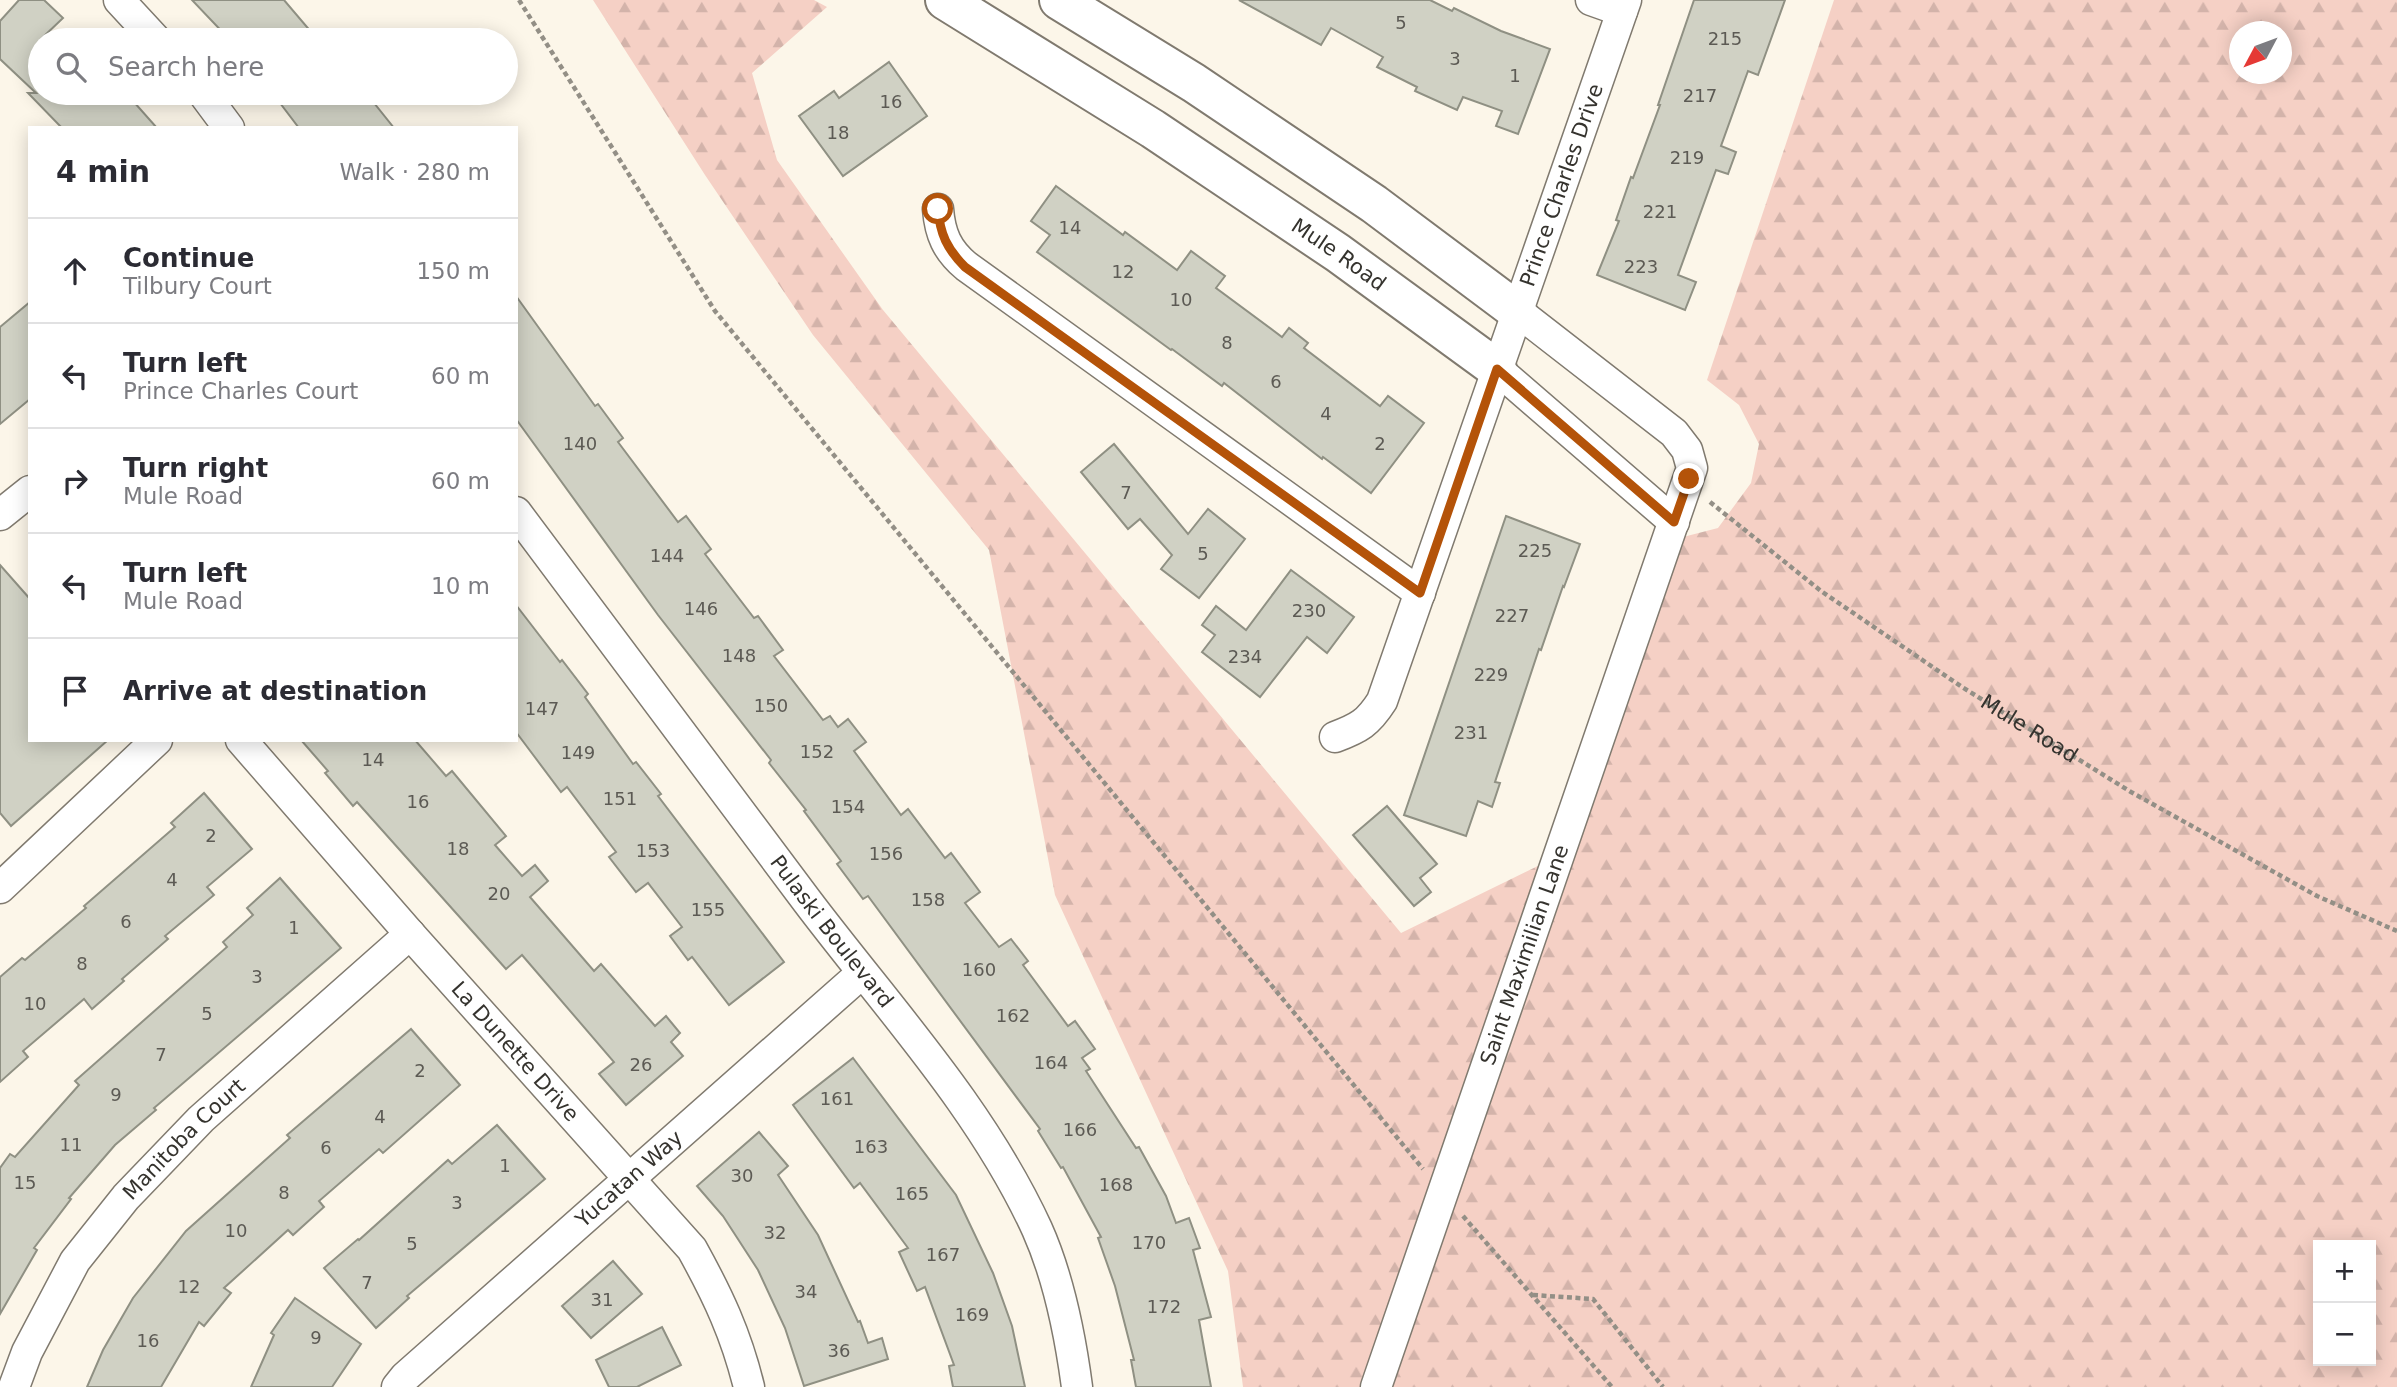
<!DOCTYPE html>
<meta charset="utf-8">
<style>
:root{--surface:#fff;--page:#f7f7f7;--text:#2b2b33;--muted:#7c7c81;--line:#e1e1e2}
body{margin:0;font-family:"DejaVu Sans",sans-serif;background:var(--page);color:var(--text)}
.controls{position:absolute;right:21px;bottom:21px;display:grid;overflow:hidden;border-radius:0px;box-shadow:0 4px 18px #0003}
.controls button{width:63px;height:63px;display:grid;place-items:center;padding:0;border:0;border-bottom:2px solid var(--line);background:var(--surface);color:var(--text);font:35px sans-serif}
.compass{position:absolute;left:2229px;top:21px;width:63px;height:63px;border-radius:50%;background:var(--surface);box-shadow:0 4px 18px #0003;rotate:229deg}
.stop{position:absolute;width:21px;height:21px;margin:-16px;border:5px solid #b45309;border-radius:50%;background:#fff}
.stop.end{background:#b45309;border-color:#fff;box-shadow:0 2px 7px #0008}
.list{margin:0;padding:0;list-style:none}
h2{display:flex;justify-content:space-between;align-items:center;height:91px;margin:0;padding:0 28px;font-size:30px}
h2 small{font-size:23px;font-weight:400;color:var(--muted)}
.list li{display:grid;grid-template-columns:46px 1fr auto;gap:21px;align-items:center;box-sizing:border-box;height:105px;padding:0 28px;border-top:2px solid var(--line)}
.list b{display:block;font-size:26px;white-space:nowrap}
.list p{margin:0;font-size:23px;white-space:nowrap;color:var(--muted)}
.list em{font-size:23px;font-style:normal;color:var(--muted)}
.icon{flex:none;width:38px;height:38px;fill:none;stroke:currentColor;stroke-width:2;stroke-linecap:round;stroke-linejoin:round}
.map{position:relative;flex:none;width:2397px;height:1387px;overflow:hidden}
.search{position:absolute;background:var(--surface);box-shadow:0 4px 18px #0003;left:28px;top:28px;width:490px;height:77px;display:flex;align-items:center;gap:18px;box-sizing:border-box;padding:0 24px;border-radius:38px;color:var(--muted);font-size:26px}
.panel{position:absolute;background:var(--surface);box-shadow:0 4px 18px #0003;left:28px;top:126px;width:490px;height:616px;border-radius:0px}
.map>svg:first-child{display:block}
.forest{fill:url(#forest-firs);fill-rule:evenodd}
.building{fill:#d0d1c4;stroke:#8f9083;stroke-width:2}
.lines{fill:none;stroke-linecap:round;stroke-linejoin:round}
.street-casing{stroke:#807a6f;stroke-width:33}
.secondary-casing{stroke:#807a6f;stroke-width:42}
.path{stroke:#938f86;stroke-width:4.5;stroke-dasharray:5 3.5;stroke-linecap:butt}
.street{stroke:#fff;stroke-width:30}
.secondary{stroke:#fff;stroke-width:38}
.route{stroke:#b45309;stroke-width:9}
.labels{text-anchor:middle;stroke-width:5;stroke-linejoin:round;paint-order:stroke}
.number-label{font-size:18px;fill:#5c5a54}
.street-label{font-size:21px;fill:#35332e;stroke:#fff}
</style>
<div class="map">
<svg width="2397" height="1387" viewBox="0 0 2397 1387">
<defs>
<pattern id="forest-firs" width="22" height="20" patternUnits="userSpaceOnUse" patternTransform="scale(1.75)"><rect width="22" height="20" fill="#f5d0c5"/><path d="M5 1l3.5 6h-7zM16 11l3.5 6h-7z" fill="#d3b3aa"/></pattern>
</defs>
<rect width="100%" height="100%" fill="#fcf6e9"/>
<path class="forest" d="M593 0H814L827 7 752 73 777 160 883 310 1401 933 1546 862 1652 545 1718 528 1751 483 1759 444 1739 405 1707 380 1834 0H2397V1387H1243L1228 1271 1055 895 989 550 813 335 705 175ZM2240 32H2282V74H2240ZM2318 1245H2371V1361H2318Z"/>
<g class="building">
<path d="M19 0H44L63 18 40 40V93H126L157 128H62L28 93H36L0 59V21Z"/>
<path d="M192 0H284L318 40H230Z"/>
<path d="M1239 0H1430L1452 11 1454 8 1501 31 1550 49 1518 134 1496 126 1502 111 1463 97 1457 110 1415 91 1417 87 1377 67 1383 57 1331 28 1321 45Z"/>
<path d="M1694 0H1785L1758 75 1748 71 1721 146 1736 152 1728 174 1716 170 1678 275 1696 282 1685 310 1597 275 1619 221 1616 220 1631 177 1633 178 1660 105H1658Z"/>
<path d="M889 62 927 116 843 176 799 116 834 91 839 98Z"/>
<path d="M293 93H366L394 128H299L280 103Z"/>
<path d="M1056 186 1123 235 1125 232 1177 270 1191 251 1225 276 1216 288 1282 337 1289 328 1308 343 1304 348 1380 406 1388 396 1424 423 1371 493 1323 457 1322 459 1224 383 1222 386 1172 349 1171 350 1037 252 1050 235 1031 221Z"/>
<path d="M516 296 595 406 598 404 623 438 618 442 678 522 686 516 711 549 705 554 754 618 758 616 783 650 774 656 823 720 830 716 838 727 848 719 866 742 854 751 901 815 908 809 945 858 951 853 980 892 965 903 999 947 1011 939 1028 961 1023 965 1068 1026 1075 1021 1095 1049 1082 1058 1090 1069 1086 1071 1136 1148 1139 1147 1166 1196 1176 1223 1189 1218 1200 1248 1193 1250 1211 1317 1199 1320 1211 1387H1136L1131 1360H1134L1115 1286 1098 1238 1101 1237 1063 1167 1061 1168 1038 1131 1040 1129 868 896 863 899 837 864 841 861 804 811 806 810 769 763 771 760 658 615 516 419Z"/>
<path d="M30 302V399L0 424V327Z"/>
<path d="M1114 444 1188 534 1208 509 1245 539 1199 598 1161 569 1172 555 1140 519 1128 529 1081 472Z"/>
<path d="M1506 516 1580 544 1564 587 1563 586 1541 650 1539 649 1495 782 1500 783 1492 807 1478 801 1466 836 1404 815Z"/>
<path d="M0 565 30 599V740H108L11 826 0 813Z"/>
<path d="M1291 570 1354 617 1327 653 1307 637 1260 697 1202 652 1215 635 1202 625 1216 606 1246 630Z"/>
<path d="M516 605 560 662 562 660 588 694 585 697 633 764 636 762 661 794 658 796 784 962 729 1005 692 957 688 960 670 936 682 927 648 883 636 892 609 857 616 852 567 787 561 792 516 732Z"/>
<path d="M301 740H415L446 776 452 771 506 836 495 845 522 876 535 865 548 881 530 897 594 971 601 964 655 1026 666 1016 680 1033 671 1042 683 1056 626 1105 599 1074 614 1062 522 955 506 969 357 802 353 806 325 773 328 771Z"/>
<path d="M204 793 252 849 207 887 214 895 165 936 168 939 122 979 124 981 92 1009 84 999 23 1051 28 1057 0 1082V977L22 958 25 960 86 908 84 906 175 827 171 823Z"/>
<path d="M1387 806 1437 864 1420 878 1431 892 1414 906 1353 835Z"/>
<path d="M280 878 341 948 154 1108 156 1110 115 1145 69 1198 71 1199 34 1248 37 1250 0 1314V1168L10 1154 15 1157 79 1085 75 1081 227 947 223 942 253 915 247 908Z"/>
<path d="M411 1029 460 1085 383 1153 379 1149 319 1201 324 1207 293 1235 288 1230 224 1288 231 1293 204 1326 199 1322 161 1387H87L103 1350 133 1298 186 1231 290 1138 287 1135Z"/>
<path d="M853 1058 956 1195 993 1273 1012 1326 1025 1387H953L949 1366 954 1365 925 1287 917 1291 899 1252 908 1248 860 1183 854 1188 793 1105Z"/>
<path d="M497 1125 545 1179 407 1296 409 1298 376 1328 324 1268 358 1239 359 1240 448 1160 452 1164Z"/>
<path d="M759 1132 788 1166 778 1175 818 1235 858 1322 860 1321 868 1343 882 1338 888 1359 804 1386 785 1328 758 1270 723 1216 697 1186Z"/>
<path d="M613 1261 642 1294 591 1338 562 1306Z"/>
<path d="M295 1298 361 1344 332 1387H251L274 1335 271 1333Z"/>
<path d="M662 1327 681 1365 637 1387H609L596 1360Z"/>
</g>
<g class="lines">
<defs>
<g id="street">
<path d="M119 0 156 40"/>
<path d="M1591 0 1622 11"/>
<path d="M203 93 229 128"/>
<path d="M938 209C940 234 947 250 966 266L1420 593"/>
<path d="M1497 369 1674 522"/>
<path id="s2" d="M516 512C613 641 710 771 807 901 887 1007 981 1107 1037 1229 1059 1278 1070 1334 1077 1387"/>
<path d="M0 515 30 491"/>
<path id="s3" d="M1335 737C1359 728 1368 723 1382 701L1626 0"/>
<path id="s4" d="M241 740 410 934 692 1249C718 1296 736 1334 749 1387"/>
<path d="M0 888 157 740"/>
<path id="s5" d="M14 1387 27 1352 75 1261 126 1197 201 1119 410 934"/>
<path id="s6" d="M397 1387 405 1377 862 973"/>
<path id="s7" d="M1376 1387 1692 468 1687 450 1674 433 1517 311"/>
</g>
<g id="secondary">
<path id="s8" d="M945 0 1153 129 1338 253 1497 369"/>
<path d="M1059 0 1194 83 1374 204 1517 311"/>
</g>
</defs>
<use href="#street" class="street-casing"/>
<use href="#secondary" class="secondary-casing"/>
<g class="path">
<path d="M519 0 715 311 1423 1169"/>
<path id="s1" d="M1710 502 1821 591 1962 687 2131 792 2317 896 2397 931"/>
<path d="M1463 1216 1612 1387"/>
<path d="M1533 1295 1593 1299 1663 1387"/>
</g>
<use href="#street" class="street"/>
<use href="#secondary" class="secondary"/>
</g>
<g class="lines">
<path class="route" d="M938 209C940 234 947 249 965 267L1420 593 1497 369 1674 522 1689 479"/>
</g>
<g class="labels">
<g class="number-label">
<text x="1401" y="29">5</text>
<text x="1725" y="45">215</text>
<text x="1455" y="65">3</text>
<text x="1515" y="82">1</text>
<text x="1700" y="102">217</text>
<text x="891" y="108">16</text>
<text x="838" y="139">18</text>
<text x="1687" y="164">219</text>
<text x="1660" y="218">221</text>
<text x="1070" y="234">14</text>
<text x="1641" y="273">223</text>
<text x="1123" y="278">12</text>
<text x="1181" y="306">10</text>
<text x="1227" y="349">8</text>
<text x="1276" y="388">6</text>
<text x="1326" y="420">4</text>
<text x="580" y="450">140</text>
<text x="1380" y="450">2</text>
<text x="1126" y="499">7</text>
<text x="1535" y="557">225</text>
<text x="1203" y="560">5</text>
<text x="667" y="562">144</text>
<text x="701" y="615">146</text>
<text x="1309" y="617">230</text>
<text x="1512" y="622">227</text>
<text x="739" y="662">148</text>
<text x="1245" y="663">234</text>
<text x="1491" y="681">229</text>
<text x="771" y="712">150</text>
<text x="542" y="715">147</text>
<text x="1471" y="739">231</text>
<text x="817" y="758">152</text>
<text x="578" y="759">149</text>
<text x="373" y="766">14</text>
<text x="620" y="805">151</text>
<text x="418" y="808">16</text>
<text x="848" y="813">154</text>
<text x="211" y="842">2</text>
<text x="458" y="855">18</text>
<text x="653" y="857">153</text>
<text x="886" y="860">156</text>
<text x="172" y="886">4</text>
<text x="499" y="900">20</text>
<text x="928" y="906">158</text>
<text x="708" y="916">155</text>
<text x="126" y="928">6</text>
<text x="294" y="934">1</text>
<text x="82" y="970">8</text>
<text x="979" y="976">160</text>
<text x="257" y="983">3</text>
<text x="35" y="1010">10</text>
<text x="207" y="1020">5</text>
<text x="1013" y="1022">162</text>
<text x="161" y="1061">7</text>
<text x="1051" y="1069">164</text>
<text x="641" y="1071">26</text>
<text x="420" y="1077">2</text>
<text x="116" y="1101">9</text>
<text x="837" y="1105">161</text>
<text x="380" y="1123">4</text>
<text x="1080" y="1136">166</text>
<text x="71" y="1151">11</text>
<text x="871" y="1153">163</text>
<text x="326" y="1154">6</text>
<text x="505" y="1172">1</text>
<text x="742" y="1182">30</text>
<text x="25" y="1189">15</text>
<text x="1116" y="1191">168</text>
<text x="284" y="1199">8</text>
<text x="912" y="1200">165</text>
<text x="457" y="1209">3</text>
<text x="236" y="1237">10</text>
<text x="775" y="1239">32</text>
<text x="1149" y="1249">170</text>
<text x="412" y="1250">5</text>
<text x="943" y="1261">167</text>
<text x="367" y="1289">7</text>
<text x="189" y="1293">12</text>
<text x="806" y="1298">34</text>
<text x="602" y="1306">31</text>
<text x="1164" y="1313">172</text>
<text x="972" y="1321">169</text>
<text x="316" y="1344">9</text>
<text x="148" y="1347">16</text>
<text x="839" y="1357">36</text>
</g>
<g class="street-label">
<text dy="7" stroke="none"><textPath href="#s3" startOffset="607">Prince Charles Drive</textPath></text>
<text dy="7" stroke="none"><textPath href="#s8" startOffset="469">Mule Road</textPath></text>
<text dy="7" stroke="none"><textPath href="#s1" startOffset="392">Mule Road</textPath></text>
<text dy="7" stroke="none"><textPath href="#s2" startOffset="525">Pulaski Boulevard</textPath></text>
<text dy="7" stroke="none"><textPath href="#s7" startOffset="457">Saint Maximilian Lane</textPath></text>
<text dy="7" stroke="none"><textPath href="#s4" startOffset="415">La Dunette Drive</textPath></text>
<text dy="7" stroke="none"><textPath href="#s5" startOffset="304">Manitoba Court</textPath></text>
<text dy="7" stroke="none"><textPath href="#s6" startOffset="312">Yucatan Way</textPath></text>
</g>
</g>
</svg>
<div class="controls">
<button>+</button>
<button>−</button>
</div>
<svg class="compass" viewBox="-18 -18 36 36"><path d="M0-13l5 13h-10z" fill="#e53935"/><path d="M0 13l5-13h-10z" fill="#7c7c81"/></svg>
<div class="stop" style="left:938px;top:209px"></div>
<div class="stop end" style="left:1689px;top:479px"></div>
<div class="search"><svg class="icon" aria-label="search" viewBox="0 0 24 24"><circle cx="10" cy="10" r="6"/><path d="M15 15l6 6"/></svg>Search here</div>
<section class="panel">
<h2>4 min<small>Walk · 280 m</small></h2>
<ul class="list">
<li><svg class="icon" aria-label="ahead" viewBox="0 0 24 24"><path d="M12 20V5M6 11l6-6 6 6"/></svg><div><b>Continue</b><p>Tilbury Court</p></div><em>150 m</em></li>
<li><svg class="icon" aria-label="left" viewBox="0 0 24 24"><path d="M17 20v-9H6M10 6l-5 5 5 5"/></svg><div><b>Turn left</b><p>Prince Charles Court</p></div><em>60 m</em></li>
<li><svg class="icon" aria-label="right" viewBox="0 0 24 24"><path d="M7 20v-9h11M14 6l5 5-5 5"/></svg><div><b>Turn right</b><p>Mule Road</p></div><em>60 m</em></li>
<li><svg class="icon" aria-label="left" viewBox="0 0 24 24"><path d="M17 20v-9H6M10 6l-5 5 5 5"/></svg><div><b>Turn left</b><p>Mule Road</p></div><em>10 m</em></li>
<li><svg class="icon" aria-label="arrive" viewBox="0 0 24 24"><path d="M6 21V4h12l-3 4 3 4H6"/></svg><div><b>Arrive at destination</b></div></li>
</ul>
</section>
</div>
